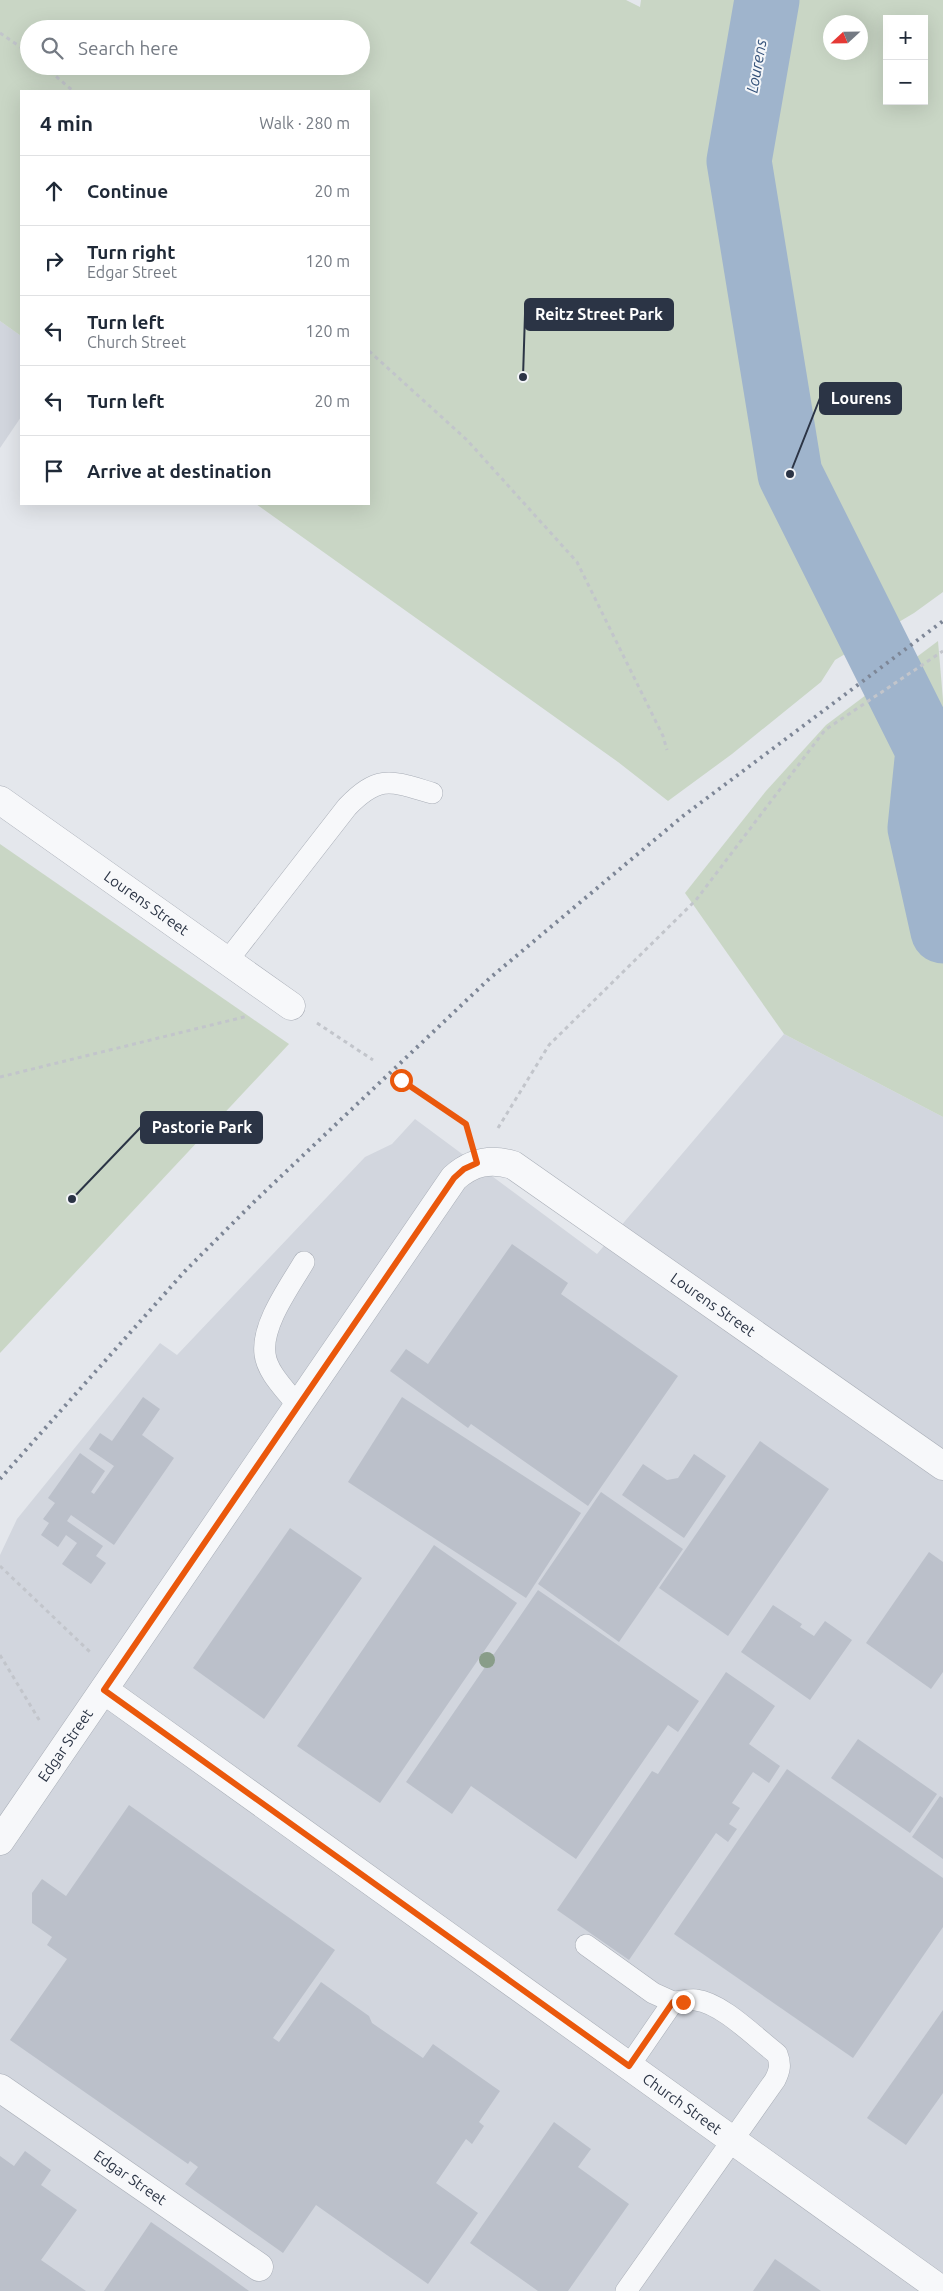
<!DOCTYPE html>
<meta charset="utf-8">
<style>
:root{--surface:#fff;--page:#f6f6f7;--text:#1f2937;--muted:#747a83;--line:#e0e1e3}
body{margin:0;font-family:Ubuntu,sans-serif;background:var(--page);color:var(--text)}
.controls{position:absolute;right:15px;top:15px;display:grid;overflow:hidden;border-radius:0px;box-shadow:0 5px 20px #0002}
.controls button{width:45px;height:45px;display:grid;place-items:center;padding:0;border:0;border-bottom:1px solid var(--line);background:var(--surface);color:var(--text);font:25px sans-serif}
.compass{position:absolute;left:823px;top:15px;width:45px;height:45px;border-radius:50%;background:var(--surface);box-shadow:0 5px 20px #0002;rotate:248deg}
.stop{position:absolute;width:15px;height:15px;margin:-11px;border:4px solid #ea580c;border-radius:50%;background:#fff}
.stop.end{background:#ea580c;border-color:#fff;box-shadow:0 1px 5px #0008}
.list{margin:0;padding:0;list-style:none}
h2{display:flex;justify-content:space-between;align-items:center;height:65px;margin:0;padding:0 20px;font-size:21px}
h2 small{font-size:16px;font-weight:400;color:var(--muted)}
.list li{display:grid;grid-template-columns:32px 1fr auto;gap:15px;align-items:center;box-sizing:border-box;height:70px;padding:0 20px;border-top:1px solid var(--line)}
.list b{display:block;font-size:19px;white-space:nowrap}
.list p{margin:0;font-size:16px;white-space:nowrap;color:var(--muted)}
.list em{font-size:16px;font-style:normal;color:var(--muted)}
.icon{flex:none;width:28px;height:28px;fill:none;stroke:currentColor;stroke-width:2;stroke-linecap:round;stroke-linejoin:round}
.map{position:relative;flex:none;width:943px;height:2291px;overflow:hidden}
.search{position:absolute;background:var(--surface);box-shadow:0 5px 20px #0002;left:20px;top:20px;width:350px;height:55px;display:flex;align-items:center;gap:12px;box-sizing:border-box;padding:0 18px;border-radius:28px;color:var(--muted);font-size:19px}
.panel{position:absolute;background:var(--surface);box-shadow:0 5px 20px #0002;left:20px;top:90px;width:350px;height:415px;border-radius:0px}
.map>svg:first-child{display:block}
.built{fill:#d2d6de}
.green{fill:#c9d6c5;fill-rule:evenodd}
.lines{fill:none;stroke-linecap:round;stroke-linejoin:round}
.river{stroke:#9fb4cc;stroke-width:65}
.building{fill:#bbc0ca}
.service-casing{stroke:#a9aeb7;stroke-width:22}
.minor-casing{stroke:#a9aeb7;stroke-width:29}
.path{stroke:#c2c5cb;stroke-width:3;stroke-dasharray:4 4;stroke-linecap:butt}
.service{stroke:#f7f8fa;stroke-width:21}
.minor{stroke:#f7f8fa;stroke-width:28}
.rail{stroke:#7d8696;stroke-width:4;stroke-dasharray:2.5 5;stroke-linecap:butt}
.tree{fill:#899d89}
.route{stroke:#ea580c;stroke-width:6}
.labels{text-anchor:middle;stroke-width:4;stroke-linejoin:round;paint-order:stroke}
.street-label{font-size:15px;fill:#2b3445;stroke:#f4f6f9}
.water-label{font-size:16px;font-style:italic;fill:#34527a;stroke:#f4f6f9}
.leader{fill:none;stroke:#2b3445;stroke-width:2}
.callout-dot{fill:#2b3445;stroke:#f4f6f9;stroke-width:2}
.callout{fill:#2b3445;stroke:#2b3445;stroke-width:2}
.callout-label{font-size:16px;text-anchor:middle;font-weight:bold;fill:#fff}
</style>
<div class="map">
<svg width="943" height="2291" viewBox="0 0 943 2291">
<rect width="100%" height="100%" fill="#e4e7ec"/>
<g class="built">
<path d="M0 321 21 336V417L0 448Z"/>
<path d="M784 1034 943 1117V2291H0V1555L17 1519 160 1343 177 1355 365 1157 392 1144 415 1119 597 1254Z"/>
</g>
<g class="green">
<path d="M0 0H626L640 7 641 0H943V592L914 613 835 660 821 682 732 754 668 801 618 762 256 504H369V91H21V336L0 321ZM887 19H924V101H887ZM860 22V52H830V22ZM29 29H361V66H29Z"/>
<path d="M938 641 943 700V1117L784 1034 685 893 766 791 826 725Z"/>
<path d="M0 844 289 1044 0 1353Z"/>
</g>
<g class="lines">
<path class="river" d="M767 0 739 161 790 474 928 750 920 828 943 931"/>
</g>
<g class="building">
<path d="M512 1244 568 1283 561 1294 678 1376 588 1506 471 1424 468 1428 390 1371 406 1349 428 1364Z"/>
<path d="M143 1397 160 1409 142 1435 174 1458 114 1545 71 1515 67 1521 103 1546 96 1556 106 1563 91 1584 62 1564 77 1543 66 1535 58 1547 41 1535 49 1523 43 1519 55 1503 48 1498 80 1453 105 1471 91 1492 94 1494 114 1466 89 1449 100 1433 112 1441Z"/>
<path d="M402 1397 581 1513 526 1598 348 1482Z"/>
<path d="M760 1441 829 1489 728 1636 659 1588Z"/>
<path d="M694 1454 726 1476 684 1538 622 1495 643 1464 667 1480 678 1478Z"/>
<path d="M601 1492 683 1549 619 1642 538 1584Z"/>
<path d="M290 1528 362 1578 264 1719 193 1668Z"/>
<path d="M434 1545 517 1603 380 1803 297 1746Z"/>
<path d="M929 1552 943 1562V1672L931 1689 866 1643Z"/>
<path d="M538 1590 699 1701 678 1732 668 1725 576 1859 471 1786 452 1814 406 1782Z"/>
<path d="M773 1605 802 1624 800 1627 814 1636 825 1621 852 1640 810 1700 741 1652Z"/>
<path d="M726 1672 775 1706 749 1744 780 1766 769 1783 753 1772 732 1803 740 1808 729 1824 737 1829 728 1842 716 1833 629 1960 557 1910 652 1771 658 1774Z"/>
<path d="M858 1739 937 1794 910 1833 831 1778Z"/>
<path d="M787 1769 943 1878V1927L853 2058 674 1934Z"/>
<path d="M940 1796 943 1798V1859L912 1837Z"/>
<path d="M129 1805 335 1950 273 2038 279 2042 321 1982 369 2016 372 2023 423 2058 433 2044 500 2091 479 2122 484 2126 472 2144 466 2139 436 2183 478 2213 428 2284 316 2205 283 2253 185 2184 198 2167 190 2161 188 2164 10 2040 67 1959 47 1945 52 1937 32 1923V1893L42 1879 66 1896Z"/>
<path d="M943 2010V2093L906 2145 867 2118Z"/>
<path d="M554 2122 591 2149 578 2167 629 2204 568 2291H538L470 2243Z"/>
<path d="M25 2151 51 2170 41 2185 77 2210 41 2260 86 2291H0V2156L14 2166Z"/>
<path d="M151 2222 213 2265 249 2291H104Z"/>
<path d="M775 2259 821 2291H753Z"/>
</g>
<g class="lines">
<defs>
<g id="service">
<path d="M228 960 347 807C379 774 391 781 432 793"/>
<path d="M298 1406C287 1391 267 1373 265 1354 261 1325 290 1286 304 1262"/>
<path d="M586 1945 653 1993 673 2002"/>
<path d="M626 2291 775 2080C780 2070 781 2064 777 2054 756 2038 722 2003 696 2000 689 1999 680 2002 673 2002L629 2066"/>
</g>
<g id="minor">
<path id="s1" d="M0 800 291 1006"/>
<path id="s2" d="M104 1690 943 2291"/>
<path id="s3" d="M0 1841 454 1178C472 1162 490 1158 513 1165L943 1466"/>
<path id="s4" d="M0 2088 259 2267"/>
</g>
</defs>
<use href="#service" class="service-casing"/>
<use href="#minor" class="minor-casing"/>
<g class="path">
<path d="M0 33 29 53"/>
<path d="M44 66 73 91"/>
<path d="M369 351 467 440 577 562 663 736 667 750"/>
<path d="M317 1023 373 1060"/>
<path d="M0 1077 248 1016"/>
<path d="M401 1080 466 1123 469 1134"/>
<path d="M498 1128 549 1045 696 900 825 730 943 651"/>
<path d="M0 1566 90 1652"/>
<path d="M0 1655 41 1723"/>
</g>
<use href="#service" class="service"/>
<use href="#minor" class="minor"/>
<path class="rail" d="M0 1479 185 1271 255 1201 490 978 683 816 943 621"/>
</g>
<circle class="tree" cx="487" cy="1660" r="8"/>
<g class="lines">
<path class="route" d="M401 1080 466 1124 477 1163 464 1169 454 1178 104 1690 629 2066 673 2002H683"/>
</g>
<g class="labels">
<g class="street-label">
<text dy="5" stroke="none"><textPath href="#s1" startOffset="179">Lourens Street</textPath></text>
<text dy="5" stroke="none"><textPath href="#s3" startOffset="1111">Lourens Street</textPath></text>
<text dy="5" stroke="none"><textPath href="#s3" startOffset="116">Edgar Street</textPath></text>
<text dy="5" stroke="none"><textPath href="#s2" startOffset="711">Church Street</textPath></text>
<text dy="5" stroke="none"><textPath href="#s4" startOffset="158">Edgar Street</textPath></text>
</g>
<g class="water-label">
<text transform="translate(756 66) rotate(-80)" y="6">Lourens</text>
</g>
</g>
<path class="leader" d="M523 377L525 314M790 474L820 398M72 1199L141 1127"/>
<g class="callout-dot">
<circle cx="523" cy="377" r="5"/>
<circle cx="790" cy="474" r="5"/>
<circle cx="72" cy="1199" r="5"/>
</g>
<g class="callout">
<rect x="525" y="299" width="148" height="31" rx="5"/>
<rect x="820" y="383" width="81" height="31" rx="5"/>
<rect x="141" y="1112" width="121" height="31" rx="5"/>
</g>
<g class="callout-label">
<text x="599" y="320">Reitz Street Park</text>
<text x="861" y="404">Lourens</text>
<text x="202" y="1133">Pastorie Park</text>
</g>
</svg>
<div class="controls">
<button>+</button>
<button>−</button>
</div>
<svg class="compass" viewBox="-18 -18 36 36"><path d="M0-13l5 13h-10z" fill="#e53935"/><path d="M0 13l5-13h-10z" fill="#747a83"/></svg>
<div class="stop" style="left:401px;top:1080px"></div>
<div class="stop end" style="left:683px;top:2002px"></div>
<div class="search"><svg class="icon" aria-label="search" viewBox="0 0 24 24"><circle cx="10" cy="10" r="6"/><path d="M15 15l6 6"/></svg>Search here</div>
<section class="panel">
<h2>4 min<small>Walk · 280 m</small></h2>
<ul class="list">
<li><svg class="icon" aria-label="ahead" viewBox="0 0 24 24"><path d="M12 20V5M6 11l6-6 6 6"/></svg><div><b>Continue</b></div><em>20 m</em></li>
<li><svg class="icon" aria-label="right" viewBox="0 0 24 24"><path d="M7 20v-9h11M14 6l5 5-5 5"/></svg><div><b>Turn right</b><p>Edgar Street</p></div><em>120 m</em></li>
<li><svg class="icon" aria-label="left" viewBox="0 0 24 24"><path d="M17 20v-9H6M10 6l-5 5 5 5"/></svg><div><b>Turn left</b><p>Church Street</p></div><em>120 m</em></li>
<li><svg class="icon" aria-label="left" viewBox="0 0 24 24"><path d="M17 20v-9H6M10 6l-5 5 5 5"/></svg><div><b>Turn left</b></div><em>20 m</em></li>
<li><svg class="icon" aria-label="arrive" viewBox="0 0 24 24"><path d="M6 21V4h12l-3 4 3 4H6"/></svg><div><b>Arrive at destination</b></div></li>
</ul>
</section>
</div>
